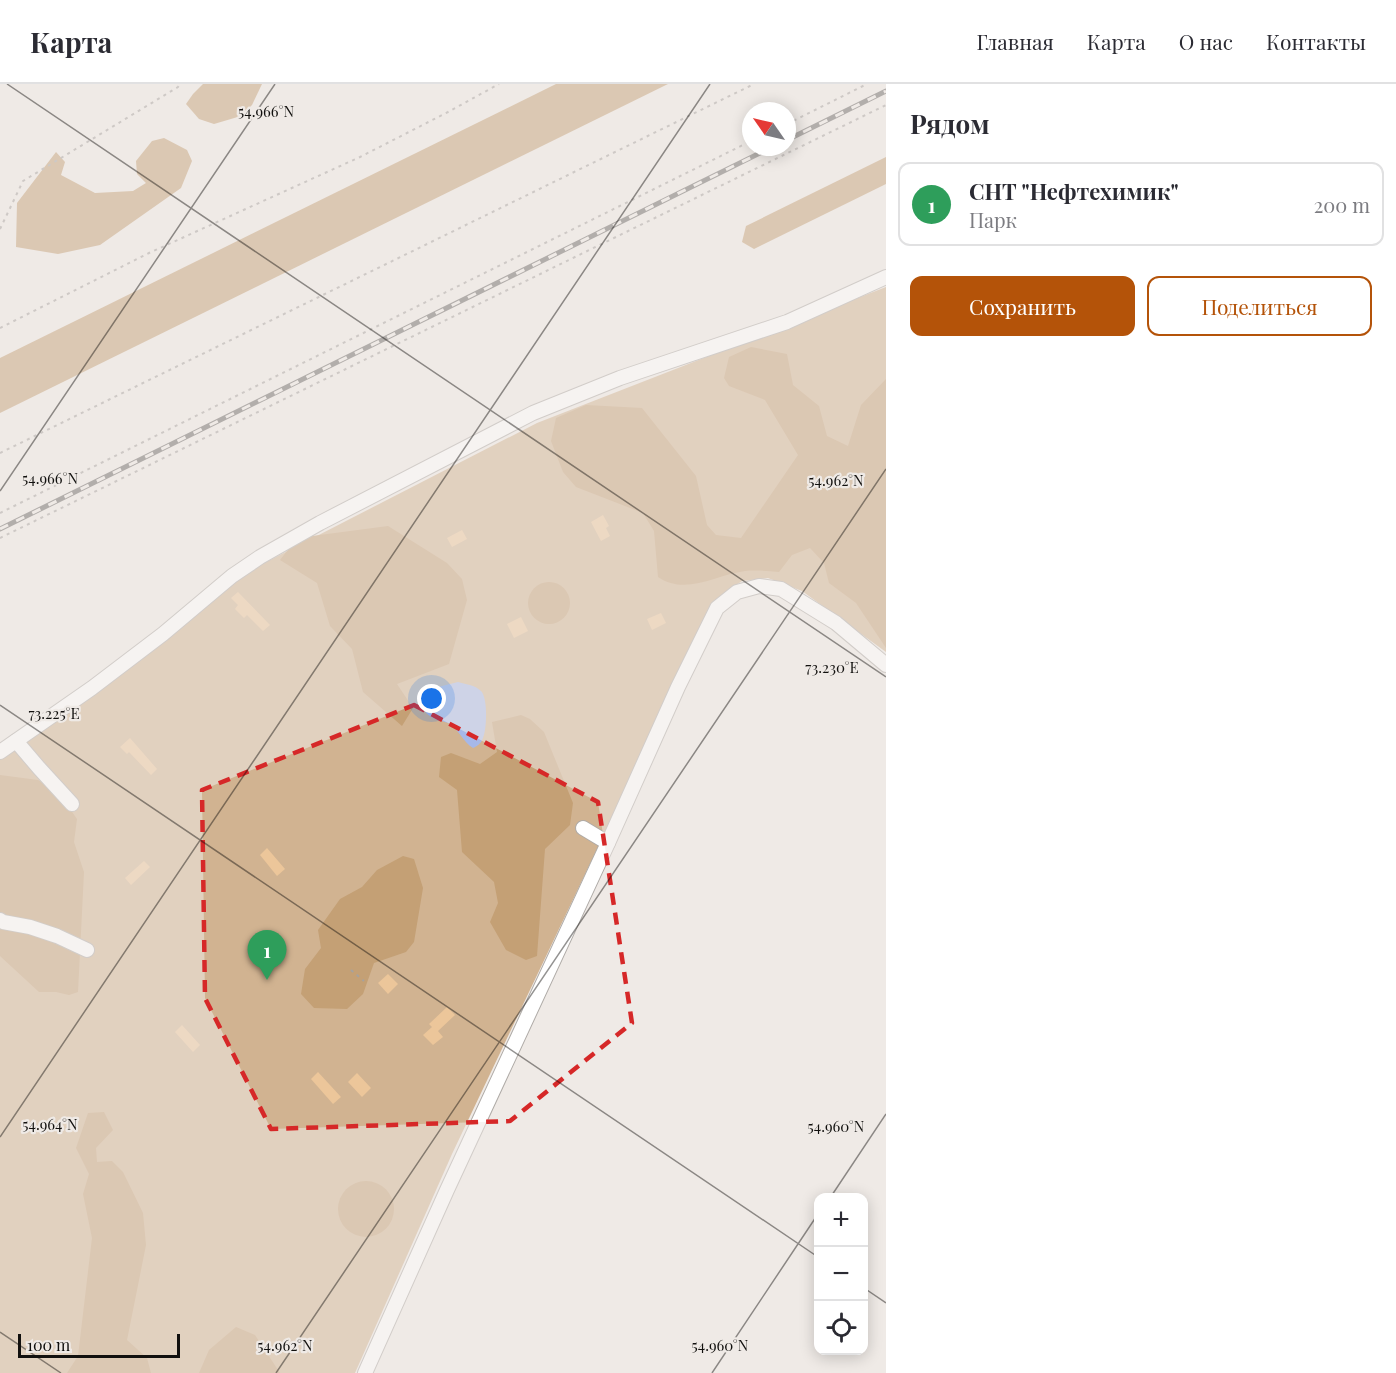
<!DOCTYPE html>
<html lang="ru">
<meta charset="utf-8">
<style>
:root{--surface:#fff;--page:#f7f7f7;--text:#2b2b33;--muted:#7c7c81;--line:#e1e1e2;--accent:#b45309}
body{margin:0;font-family:"Playfair Display",serif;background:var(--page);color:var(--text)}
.controls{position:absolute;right:18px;bottom:18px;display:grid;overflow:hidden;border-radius:12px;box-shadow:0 3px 15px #0003}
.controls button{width:54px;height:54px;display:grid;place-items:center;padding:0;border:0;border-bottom:2px solid var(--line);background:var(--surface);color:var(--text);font:30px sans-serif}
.compass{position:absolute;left:742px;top:18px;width:54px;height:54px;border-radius:50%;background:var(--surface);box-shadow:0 3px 15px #0003;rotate:304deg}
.scale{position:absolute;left:18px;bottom:15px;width:162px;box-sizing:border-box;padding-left:6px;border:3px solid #11100e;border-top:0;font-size:16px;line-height:21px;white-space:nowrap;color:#11100e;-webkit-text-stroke:4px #efeae6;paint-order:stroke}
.you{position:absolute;left:432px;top:615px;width:21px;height:21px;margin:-15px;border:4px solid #fff;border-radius:50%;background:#1a73e8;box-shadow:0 0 0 9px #1a73e833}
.badge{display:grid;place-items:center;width:39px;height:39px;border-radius:50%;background:var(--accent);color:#fff;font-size:20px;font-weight:700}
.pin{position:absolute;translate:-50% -50px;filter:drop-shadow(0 2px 3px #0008)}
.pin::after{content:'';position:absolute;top:32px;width:21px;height:18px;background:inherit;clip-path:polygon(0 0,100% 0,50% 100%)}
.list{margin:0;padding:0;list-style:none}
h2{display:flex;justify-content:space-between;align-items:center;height:78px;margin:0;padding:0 24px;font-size:26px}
h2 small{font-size:20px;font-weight:400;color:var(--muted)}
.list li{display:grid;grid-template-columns:39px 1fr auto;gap:18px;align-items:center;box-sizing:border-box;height:84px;margin:0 12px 12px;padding:0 12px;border:2px solid var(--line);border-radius:12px}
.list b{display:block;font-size:22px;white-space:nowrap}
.list p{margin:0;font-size:20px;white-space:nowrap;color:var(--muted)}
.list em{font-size:20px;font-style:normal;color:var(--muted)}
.actions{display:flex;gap:12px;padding:18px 24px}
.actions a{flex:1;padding:14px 0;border:2px solid var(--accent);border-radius:12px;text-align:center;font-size:21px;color:var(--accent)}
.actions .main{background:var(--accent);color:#fff}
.icon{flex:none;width:33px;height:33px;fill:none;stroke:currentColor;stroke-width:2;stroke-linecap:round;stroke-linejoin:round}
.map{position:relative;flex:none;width:886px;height:1289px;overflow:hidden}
header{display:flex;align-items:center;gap:36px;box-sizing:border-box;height:84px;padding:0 30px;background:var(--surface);border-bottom:2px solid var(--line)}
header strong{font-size:28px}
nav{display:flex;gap:33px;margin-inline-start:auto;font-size:21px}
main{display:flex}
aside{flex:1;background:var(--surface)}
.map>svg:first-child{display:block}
.green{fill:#d1b391}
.forest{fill:#c4a075}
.water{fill:#a6b8e9}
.building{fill:#ecc69a}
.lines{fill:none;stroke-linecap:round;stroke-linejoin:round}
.minor-casing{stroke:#afaba7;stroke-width:16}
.path{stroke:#a6a29f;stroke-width:2;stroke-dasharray:3 4.5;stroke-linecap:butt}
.minor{stroke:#fff;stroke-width:14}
.rail-casing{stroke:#696664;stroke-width:5}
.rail{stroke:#efeae6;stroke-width:3;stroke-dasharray:9;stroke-linecap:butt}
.marked{fill:none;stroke:#d62828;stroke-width:4.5;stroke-dasharray:12 8;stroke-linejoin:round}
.ticks{fill:none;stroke:#11100e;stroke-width:1.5;stroke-opacity:0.45}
.ticks-label{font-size:15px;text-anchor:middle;fill:#11100e;stroke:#efeae6;stroke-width:4.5;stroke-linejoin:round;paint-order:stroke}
</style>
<header>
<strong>Карта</strong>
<nav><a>Главная</a><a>Карта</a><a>О нас</a><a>Контакты</a></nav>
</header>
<main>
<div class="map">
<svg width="886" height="1289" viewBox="0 0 886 1289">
<rect width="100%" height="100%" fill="#efeae6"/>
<path class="green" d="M886 203V568L802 507 768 494 742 497 720 512 617 723 452 1070 355 1289H0V675L229 497 537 339Z"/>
<g class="forest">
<path d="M203 0H262L252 21 241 32 214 40 199 35 186 20 193 10Z"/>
<path d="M556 0H668L0 329V274Z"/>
<path d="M164 54 187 66 192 77 181 104 100 161 58 170 16 163 17 119 56 68 65 78 61 91 95 109 133 107 146 99 137 90 136 77 152 57Z"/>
<path d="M886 73V100L754 165 742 158 746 142Z"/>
<path d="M751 263 787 270 793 301 819 322 827 352 848 362 861 321 886 295V564L856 519 829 499 824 479 810 464 792 471 779 488C768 487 756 486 745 487 715 491 686 512 658 493L654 447 643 429 576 403 563 388 551 357 556 334 586 321 642 324 696 392 707 441 716 451 741 454 798 371 765 316 729 302 724 294 729 273Z"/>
<path d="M388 442 447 479 462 495 467 516 449 580 397 600 413 624 402 642 363 608 352 565 330 542 317 499 280 476 297 454Z"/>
<circle cx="549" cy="519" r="21"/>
<path d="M521 631 530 635 544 648 573 719 570 741 545 765 537 872 526 876 506 866 490 838 498 819 494 798 462 768 457 706 439 693 441 673 451 669 480 680 497 668 492 638Z"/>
<path d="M0 691 38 696 58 708 77 735 74 758 84 788 78 908 69 911 56 908H39L0 872Z"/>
<path d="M403 772 414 775 423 804 414 858 406 868 374 879 363 910 347 925 314 924 301 910 305 885 321 864 318 846 340 815 362 803 377 786Z"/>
<path d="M104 1028 113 1046 96 1064 97 1078 112 1077 123 1088 143 1129 146 1161 127 1256 147 1274 151 1289H67L78 1272 92 1154 83 1110 89 1090 76 1064 88 1029Z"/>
<circle cx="366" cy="1125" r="28"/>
<path d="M236 1243 255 1251 280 1289H199L209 1266Z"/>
</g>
<path class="water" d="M458 598C465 600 475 601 481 607 488 614 487 645 483 654 481 659 478 662 473 664 463 658 459 646 450 640 449 639 442 637 441 637 424 631 421 626 424 609L442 602Z"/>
<g class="building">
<path d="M603 431 609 442 606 444 610 452 601 457 591 438Z"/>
<path d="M462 446 467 455 452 463 447 454Z"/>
<path d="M238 508 270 541 263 547 247 531 244 534 235 525 238 521 231 514Z"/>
<path d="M661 529 666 539 652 546 647 535Z"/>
<path d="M521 533 528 547 514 554 507 540Z"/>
<path d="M130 654 157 685 151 691 129 668 127 670 120 663Z"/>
<path d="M267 764 285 785 277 792 260 771Z"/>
<path d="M144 777 150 783 131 801 125 794Z"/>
<path d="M388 890 398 900 388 910 378 899Z"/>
<path d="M447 923 455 931 438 947 443 953 433 961 423 951 432 943 429 940Z"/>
<path d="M182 941 200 961 193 968 175 948Z"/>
<path d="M318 988 341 1013 333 1020 311 995Z"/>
<path d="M357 989 371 1004 362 1013 348 998Z"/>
</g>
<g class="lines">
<defs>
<g id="minor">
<path d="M16 657 39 684 72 720"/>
<path d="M0 668 92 604 163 550 232 492 260 473 320 439 533 329 620 294 787 238 886 193"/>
<path d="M583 744 608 759"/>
<path d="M0 836 3 838 30 843 57 852 87 866"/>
<path d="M365 1289 447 1106 608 759 678 603 717 524 737 508 759 502 781 505 836 539 886 581"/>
</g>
</defs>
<use href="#minor" class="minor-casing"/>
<g class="path">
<path d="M787 40 867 0"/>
<path d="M0 145 23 97 178 3 180 0"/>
<path d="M0 244 149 169 360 73 448 28 499 0"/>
<path d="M0 369 754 0"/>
<path d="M0 429 751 57"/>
<path d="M0 454 886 21"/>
<path d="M351 886 364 897"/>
</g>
<use href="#minor" class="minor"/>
<defs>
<g id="rail">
<path d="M787 56 886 7"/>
<path d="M0 445 772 63"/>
</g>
</defs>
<use href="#rail" class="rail-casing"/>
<use href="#rail" class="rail"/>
</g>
<path d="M0 0H886V1289H0ZM414 621 598 718 632 939 510 1037 271 1045 205 914 202 706Z" fill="#efeae6" fill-opacity=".55" fill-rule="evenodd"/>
<path class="marked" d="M414 621 598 718 632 939 510 1037 271 1045 205 914 202 706Z"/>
<path class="ticks" d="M7 0 886 593M0 407 275 0M0 621 818 1173M0 1053 710 0M830 1114 886 1030M864 1204 886 1219M0 1248 61 1289M276 1289 886 385M712 1289 818 1130"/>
<g class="ticks-label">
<text x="266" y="33">54.966°N</text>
<text x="50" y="400">54.966°N</text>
<text x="836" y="402">54.962°N</text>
<text x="832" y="589">73.230°E</text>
<text x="54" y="635">73.225°E</text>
<text x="50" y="1046">54.964°N</text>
<text x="836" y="1048">54.960°N</text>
<text x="285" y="1267">54.962°N</text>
<text x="720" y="1267">54.960°N</text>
</g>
</svg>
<div class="controls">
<button>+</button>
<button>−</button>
<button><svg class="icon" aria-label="locate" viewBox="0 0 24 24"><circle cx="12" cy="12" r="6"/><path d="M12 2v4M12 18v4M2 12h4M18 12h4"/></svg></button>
</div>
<svg class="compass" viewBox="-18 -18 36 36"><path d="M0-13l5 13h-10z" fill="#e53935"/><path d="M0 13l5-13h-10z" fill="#7c7c81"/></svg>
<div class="scale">100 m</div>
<div class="you"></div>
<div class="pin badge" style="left:267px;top:896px;background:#2e9e5b">1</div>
</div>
<aside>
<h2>Рядом<small></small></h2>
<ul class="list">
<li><span class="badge" style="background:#2e9e5b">1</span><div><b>СНТ &quot;Нефтехимик&quot;</b><p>Парк</p></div><em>200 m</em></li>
</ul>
<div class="actions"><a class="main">Сохранить</a><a>Поделиться</a></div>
</aside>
</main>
